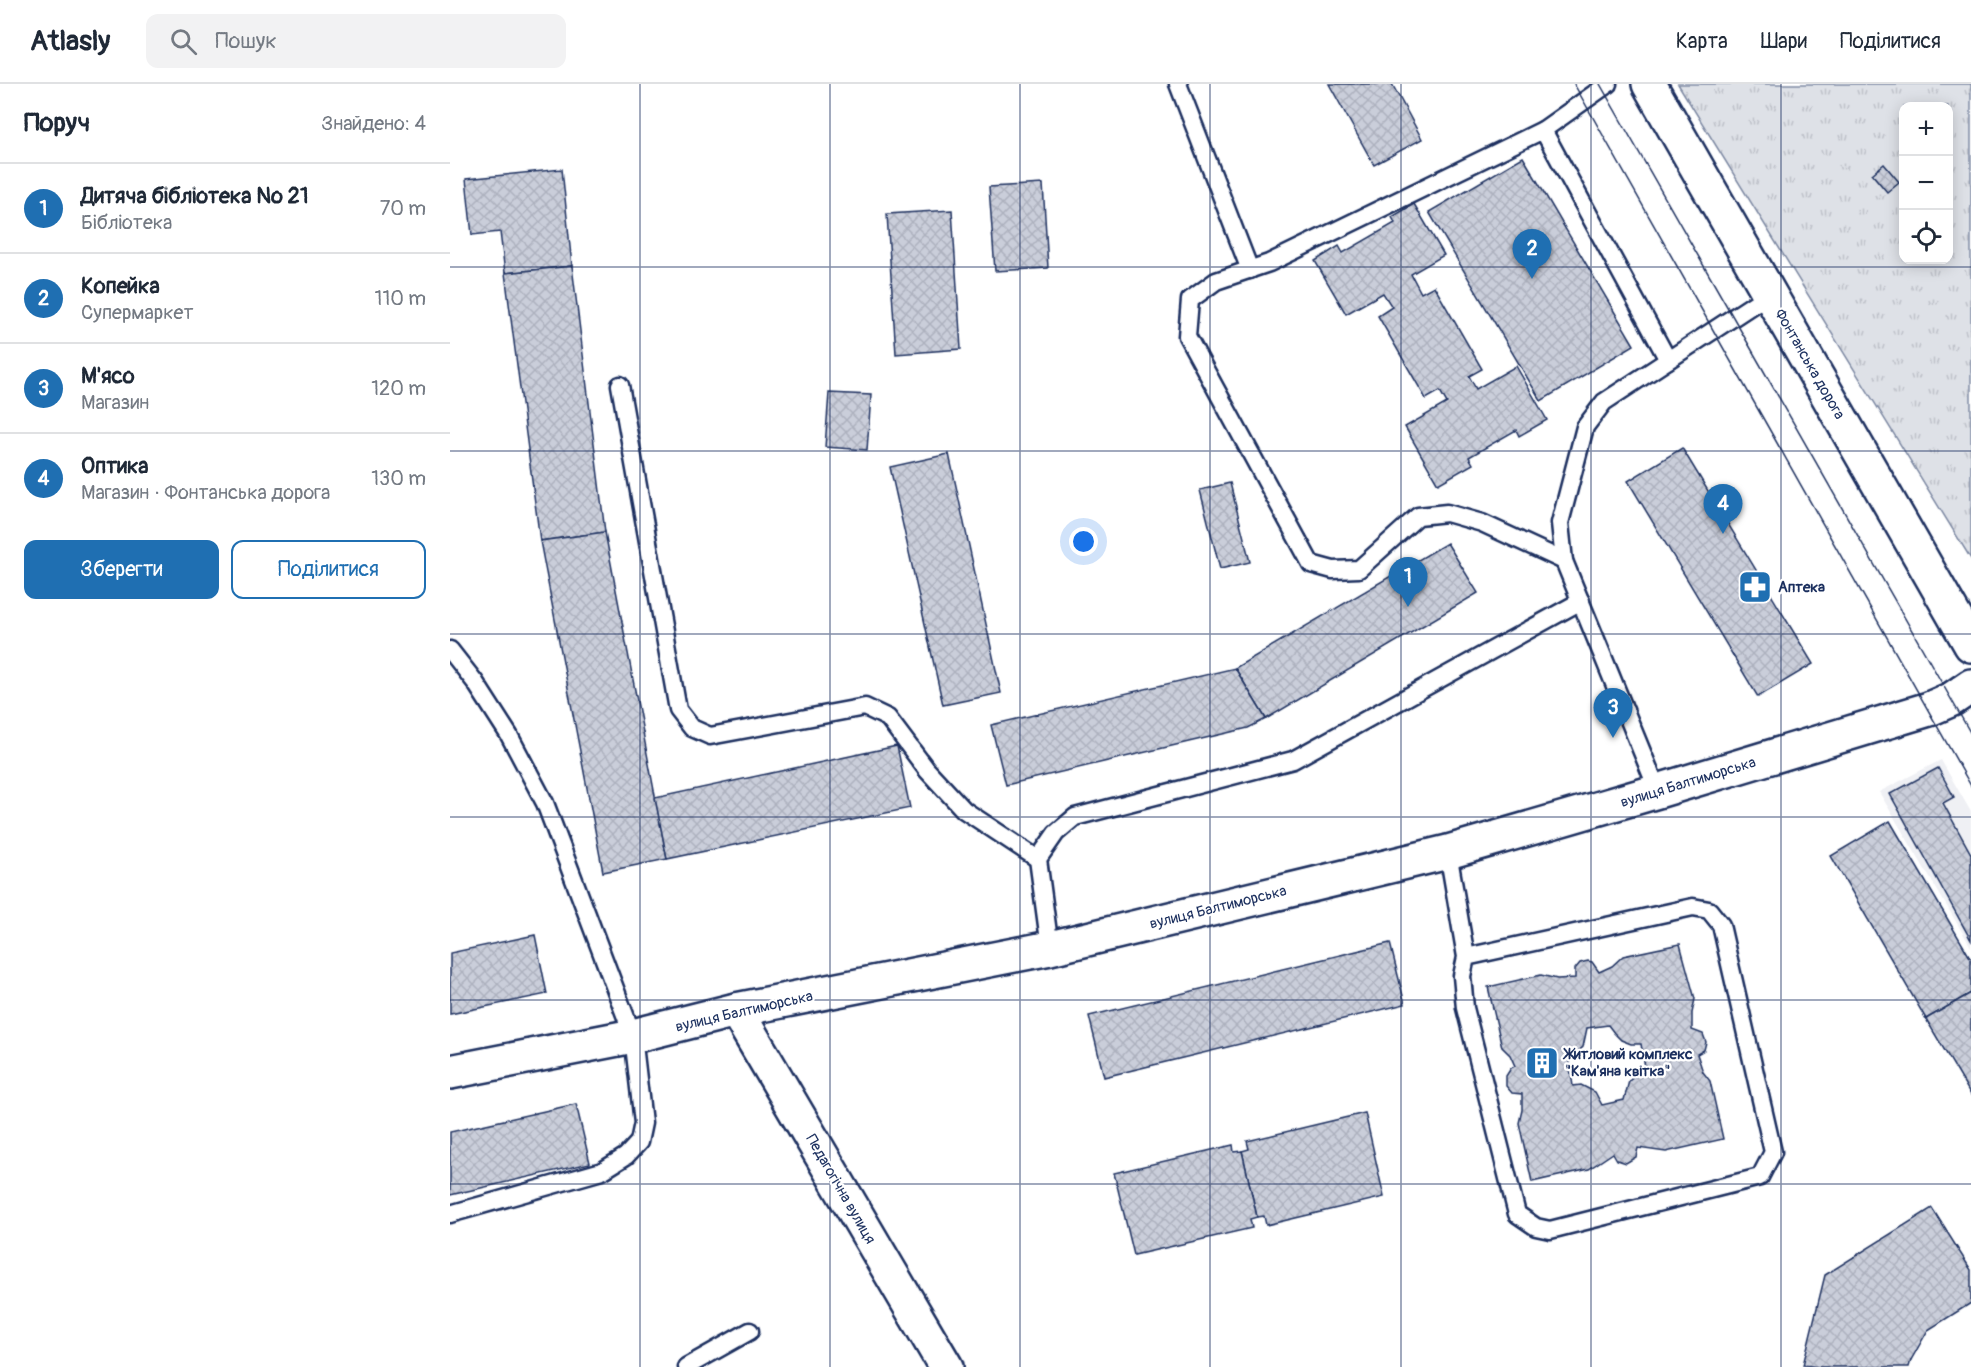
<!DOCTYPE html>
<html lang="uk">
<meta charset="utf-8">
<style>
:root{--surface:#fff;--page:#f2f2f3;--text:#1f2937;--muted:#747a83;--line:#e0e1e3;--accent:#1f6fb2}
body{margin:0;font-family:Pangolin,sans-serif;background:var(--page);color:var(--text)}
.controls{position:absolute;right:18px;top:18px;display:grid;overflow:hidden;border-radius:12px;box-shadow:0 3px 15px #0003}
.controls button{width:54px;height:54px;display:grid;place-items:center;padding:0;border:0;border-bottom:2px solid var(--line);background:var(--surface);color:var(--text);font:30px sans-serif}
.you{position:absolute;left:634px;top:458px;width:21px;height:21px;margin:-15px;border:4px solid #fff;border-radius:50%;background:#1a73e8;box-shadow:0 0 0 9px #1a73e833}
.badge{display:grid;place-items:center;width:39px;height:39px;border-radius:50%;background:var(--accent);color:#fff;font-size:20px;font-weight:700}
.pin{position:absolute;translate:-50% -50px;filter:drop-shadow(0 2px 3px #0008)}
.pin::after{content:'';position:absolute;top:32px;width:21px;height:18px;background:inherit;clip-path:polygon(0 0,100% 0,50% 100%)}
.list{margin:0;padding:0;list-style:none}
h2{display:flex;justify-content:space-between;align-items:center;height:78px;margin:0;padding:0 24px;font-size:26px}
h2 small{font-size:20px;font-weight:400;color:var(--muted)}
.list li{display:grid;grid-template-columns:39px 1fr auto;gap:18px;align-items:center;box-sizing:border-box;height:90px;padding:0 24px;border-top:2px solid var(--line)}
.list b{display:block;font-size:22px;white-space:nowrap}
.list p{margin:0;font-size:20px;white-space:nowrap;color:var(--muted)}
.list em{font-size:20px;font-style:normal;color:var(--muted)}
.actions{display:flex;gap:12px;padding:18px 24px}
.actions a{flex:1;padding:14px 0;border:2px solid var(--accent);border-radius:12px;text-align:center;font-size:21px;color:var(--accent)}
.actions .main{background:var(--accent);color:#fff}
.icon{flex:none;width:33px;height:33px;fill:none;stroke:currentColor;stroke-width:2;stroke-linecap:round;stroke-linejoin:round}
.map{position:relative;flex:none;width:1521px;height:1283px;overflow:hidden}
header{display:flex;align-items:center;gap:36px;box-sizing:border-box;height:84px;padding:0 30px;background:var(--surface);border-bottom:2px solid var(--line)}
header strong{font-size:28px}
nav{display:flex;gap:33px;margin-inline-start:auto;font-size:21px}
.search{width:420px;height:54px;background:var(--page);display:flex;align-items:center;gap:15px;box-sizing:border-box;padding:0 21px;border-radius:12px;color:var(--muted);font-size:22px}
main{display:flex}
aside{flex:1;background:var(--surface)}
.map>svg:first-child{display:block}
.built{fill:#eff0f4}
.park{fill:url(#park-tufts);stroke:#7c88a2;stroke-width:1.5;fill-rule:evenodd}
.building{fill:url(#building-cross-hatch);stroke:#1b2f5e;stroke-width:1.5;fill-rule:evenodd}
.lines{fill:none;stroke-linecap:round;stroke-linejoin:round}
.lane-casing{stroke:#1b2f5e;stroke-width:21}
.secondary-casing{stroke:#1b2f5e;stroke-width:38}
.lane{stroke:#fff;stroke-width:16}
.secondary{stroke:#fff;stroke-width:33}
.tram{stroke:#1b2f5e;stroke-width:1.5}
.grid{fill:none;stroke:#1b2f5e;stroke-width:1.5;stroke-opacity:0.55}
.labels{text-anchor:middle;stroke-width:4.5;stroke-linejoin:round;paint-order:stroke}
.street-label{font-size:15px;fill:#1b2f5e;stroke:#fff}
.poi-label{font-size:15px;font-weight:bold;fill:#1b2f5e;stroke:#fff;text-anchor:start}
</style>
<header>
<strong>Atlasly</strong>
<div class="search"><svg class="icon" aria-label="search" viewBox="0 0 24 24"><circle cx="10" cy="10" r="6"/><path d="M15 15l6 6"/></svg>Пошук</div>
<nav><a>Карта</a><a>Шари</a><a>Поділитися</a></nav>
</header>
<main>
<aside>
<h2>Поруч<small>Знайдено: 4</small></h2>
<ul class="list">
<li><span class="badge">1</span><div><b>Дитяча бібліотека № 21</b><p>Бібліотека</p></div><em>70 m</em></li>
<li><span class="badge">2</span><div><b>Копейка</b><p>Супермаркет</p></div><em>110 m</em></li>
<li><span class="badge">3</span><div><b>М'ясо</b><p>Магазин</p></div><em>120 m</em></li>
<li><span class="badge">4</span><div><b>Оптика</b><p>Магазин · Фонтанська дорога</p></div><em>130 m</em></li>
</ul>
<div class="actions"><a class="main">Зберегти</a><a>Поділитися</a></div>
</aside>
<div class="map">
<svg width="1521" height="1283" viewBox="0 0 1521 1283">
<defs>
<pattern id="park-tufts" width="24" height="20" patternUnits="userSpaceOnUse" patternTransform="scale(1.5)"><rect width="24" height="20" fill="#dee1e7"/><path d="M3 7l-1-3M5 7V3M7 7l1-3M15 17l-1-3M17 17v-4M19 17l1-3" fill="none" stroke="#bec1c9"/></pattern>
<pattern id="building-cross-hatch" width="8" height="8" patternUnits="userSpaceOnUse" patternTransform="scale(1.5)"><rect width="8" height="8" fill="#caceda"/><path d="M0 0l8 8M0 8l8-8" fill="none" stroke="#adb1be"/></pattern>
</defs>
<rect width="100%" height="100%" fill="#fff"/>
<filter id="ink" filterUnits="userSpaceOnUse"><feTurbulence type="fractalNoise" baseFrequency=".0167" numOctaves="2"/><feDisplacementMap in="SourceGraphic" scale="12" xChannelSelector="R" yChannelSelector="G"/><feConvolveMatrix kernelMatrix="1 2 1 2 8 2 1 2 1" color-interpolation-filters="sRGB"/></filter>
<g filter="url(#ink)">
<path class="built" d="M1491 676 1521 728V863L1429 708Z"/>
<path class="park" d="M1228 0H1521V475ZM1454 22H1498V176H1454Z"/>
<g class="building">
<path d="M879 0H942L972 55 924 81Z"/>
<path d="M1073 73 1184 261 1091 317 979 128Z"/>
<path d="M1434 80 1449 98 1437 108 1422 90Z"/>
<path d="M112 85 122 182 55 189 50 148 22 151 16 95Z"/>
<path d="M593 100 598 184 545 187 539 103Z"/>
<path d="M964 120 994 171 961 190 971 209 984 202 1032 285 1019 292 1026 305 1066 282 1097 336 1069 352 1066 346 1019 373 1023 380 988 400 955 343 997 319 990 307 976 315 928 232 942 223 933 209 896 230 865 177 889 162 893 169 945 139 942 133Z"/>
<path d="M502 126 511 265 446 270 437 130Z"/>
<path d="M122 182 155 448 90 457 55 189Z"/>
<path d="M379 309 421 311 417 366 375 363Z"/>
<path d="M1232 364 1363 580 1308 613 1178 397Z"/>
<path d="M499 370 551 609 493 621 440 383Z"/>
<path d="M780 399 800 478 770 485 750 406Z"/>
<path d="M155 448 217 775 153 788 90 457Z"/>
<path d="M997 459 1028 509 816 635 785 584Z"/>
<path d="M785 584 816 635 798 644 556 701 541 641Z"/>
<path d="M447 662 460 724 217 775 205 714Z"/>
<path d="M1488 684 1504 713 1493 719 1521 770V856L1440 710Z"/>
<path d="M1440 737 1521 875V909L1476 935 1381 772Z"/>
<path d="M85 851 97 910 0 930V869Z"/>
<path d="M940 859 955 920 654 993 639 932Z"/>
<path d="M1230 860 1245 915 1242 929V946L1253 950 1256 958 1254 966 1247 970 1253 988 1260 997 1273 1055 1216 1068 1188 1064 1186 1073 1176 1079 1167 1076 1163 1069 1139 1085 1082 1098 1069 1039 1072 1026V1010L1062 1009 1056 1002V992L1061 984 1065 982 1060 971 1052 963 1038 903 1091 891 1107 895 1125 894V885L1130 879 1138 877 1142 878 1149 888 1162 882 1173 872ZM1158 941 1164 949 1171 956 1181 960H1191L1195 983 1179 997 1174 1016 1152 1021 1145 1008 1131 1001 1123 1002 1119 976 1133 963 1137 944Z"/>
<path d="M1521 909V1011L1476 935Z"/>
<path d="M126 1020 140 1079 0 1111V1048Z"/>
<path d="M915 1029 934 1113 816 1141 814 1132 807 1133 792 1067 799 1065 797 1057Z"/>
<path d="M783 1061 784 1068 792 1067 807 1133 800 1135 802 1144 684 1171 664 1089Z"/>
<path d="M1482 1124 1521 1186V1219L1478 1246 1461 1276 1459 1283H1368L1353 1281 1375 1191Z"/>
</g>
<g class="lines">
<defs>
<g id="lane">
<path d="M728 0 800 186"/>
<path d="M1093 46 1218 276"/>
<path d="M170 301 228 626 242 644 260 652 415 623 438 634 477 686 514 726 588 775"/>
<path d="M1114 477 1032 439 997 429 968 432 909 485 883 486 861 480 737 252 740 216 766 197 819 179 1093 46 1158 0"/>
<path d="M0 566 25 598 59 651 95 719 183 952 193 1039 189 1058 176 1072 152 1087 0 1130"/>
<path d="M1208 707 1114 477 1110 439 1135 343 1154 318 1319 210"/>
<path d="M998 768 1016 873 1012 892 1015 924 1067 1130 1086 1143 1100 1146 1310 1093 1323 1068 1271 841 1259 826 1243 823 1016 873"/>
<path d="M600 864 588 775 606 749 625 733 843 676 1131 517"/>
<path d="M236 1283 300 1247"/>
</g>
<g id="secondary">
<path d="M1199 0 1521 561"/>
<path d="M286 926 496 1283"/>
<path d="M0 988 183 952 286 926 600 864 998 768 1208 707 1479 625 1502 615 1521 602"/>
</g>
</defs>
<use href="#lane" class="lane-casing"/>
<use href="#secondary" class="secondary-casing"/>
<use href="#lane" class="lane"/>
<use href="#secondary" class="secondary"/>
<g class="tram">
<path d="M1124 0 1521 702"/>
<path d="M1150 0 1521 650"/>
</g>
</g>
</g>
<path class="grid" d="M190 0V1283M380 0V1283M570 0V1283M760 0V1283M951 0V1283M1141 0V1283M1331 0V1283M0 183H1521M0 367H1521M0 550H1521M0 733H1521M0 916H1521M0 1100H1521"/>
<defs>
<symbol id="pharmacy-square" viewBox="-11 -11 22 22"><rect x="-9" y="-9" width="18" height="18" rx="4" fill="#1f6fb2" stroke="#fff"/><path d="M-2-6h4v4h4v4h-4v4h-4v-4h-4v-4h4Z" fill="#fff"/></symbol>
<symbol id="building-square" viewBox="-11 -11 22 22"><rect x="-9" y="-9" width="18" height="18" rx="4" fill="#1f6fb2" stroke="#fff"/><path d="M-4-6H4V6H1V3H-1V6H-4ZM-2.5-4.3h1.7v1.8h-1.7ZM.8-4.3h1.7v1.8H.8ZM-2.5-1h1.7V.8h-1.7ZM.8-1h1.7V.8H.8Z" fill="#fff"/></symbol>
</defs>
<g fill-rule="evenodd">
<use href="#pharmacy-square" x="1286" y="484" width="38" height="38"/>
<use href="#building-square" x="1073" y="960" width="38" height="38"/>
</g>
<g class="labels">
<g class="street-label">
<text transform="translate(1360 280) rotate(60)" y="5">Фонтанська дорога</text>
<text transform="translate(1238 698) rotate(-17)" y="5">вулиця Балтиморська</text>
<text transform="translate(768 823) rotate(-14)" y="5">вулиця Балтиморська</text>
<text transform="translate(294 927) rotate(-13)" y="5">вулиця Балтиморська</text>
<text transform="translate(391 1105) rotate(60)" y="5">Педагогічна вулиця</text>
</g>
<g class="poi-label">
<text x="1328" y="508">Аптека</text>
<text x="1115" y="975">Житловий комплекс<tspan x="1115" dy="17">"Кам'яна квітка"</tspan></text>
</g>
</g>
</svg>
<div class="controls">
<button>+</button>
<button>−</button>
<button><svg class="icon" aria-label="locate" viewBox="0 0 24 24"><circle cx="12" cy="12" r="6"/><path d="M12 2v4M12 18v4M2 12h4M18 12h4"/></svg></button>
</div>
<div class="you"></div>
<div class="pin badge" style="left:958px;top:523px">1</div>
<div class="pin badge" style="left:1082px;top:195px">2</div>
<div class="pin badge" style="left:1163px;top:654px">3</div>
<div class="pin badge" style="left:1273px;top:450px">4</div>
</div>
</main>
